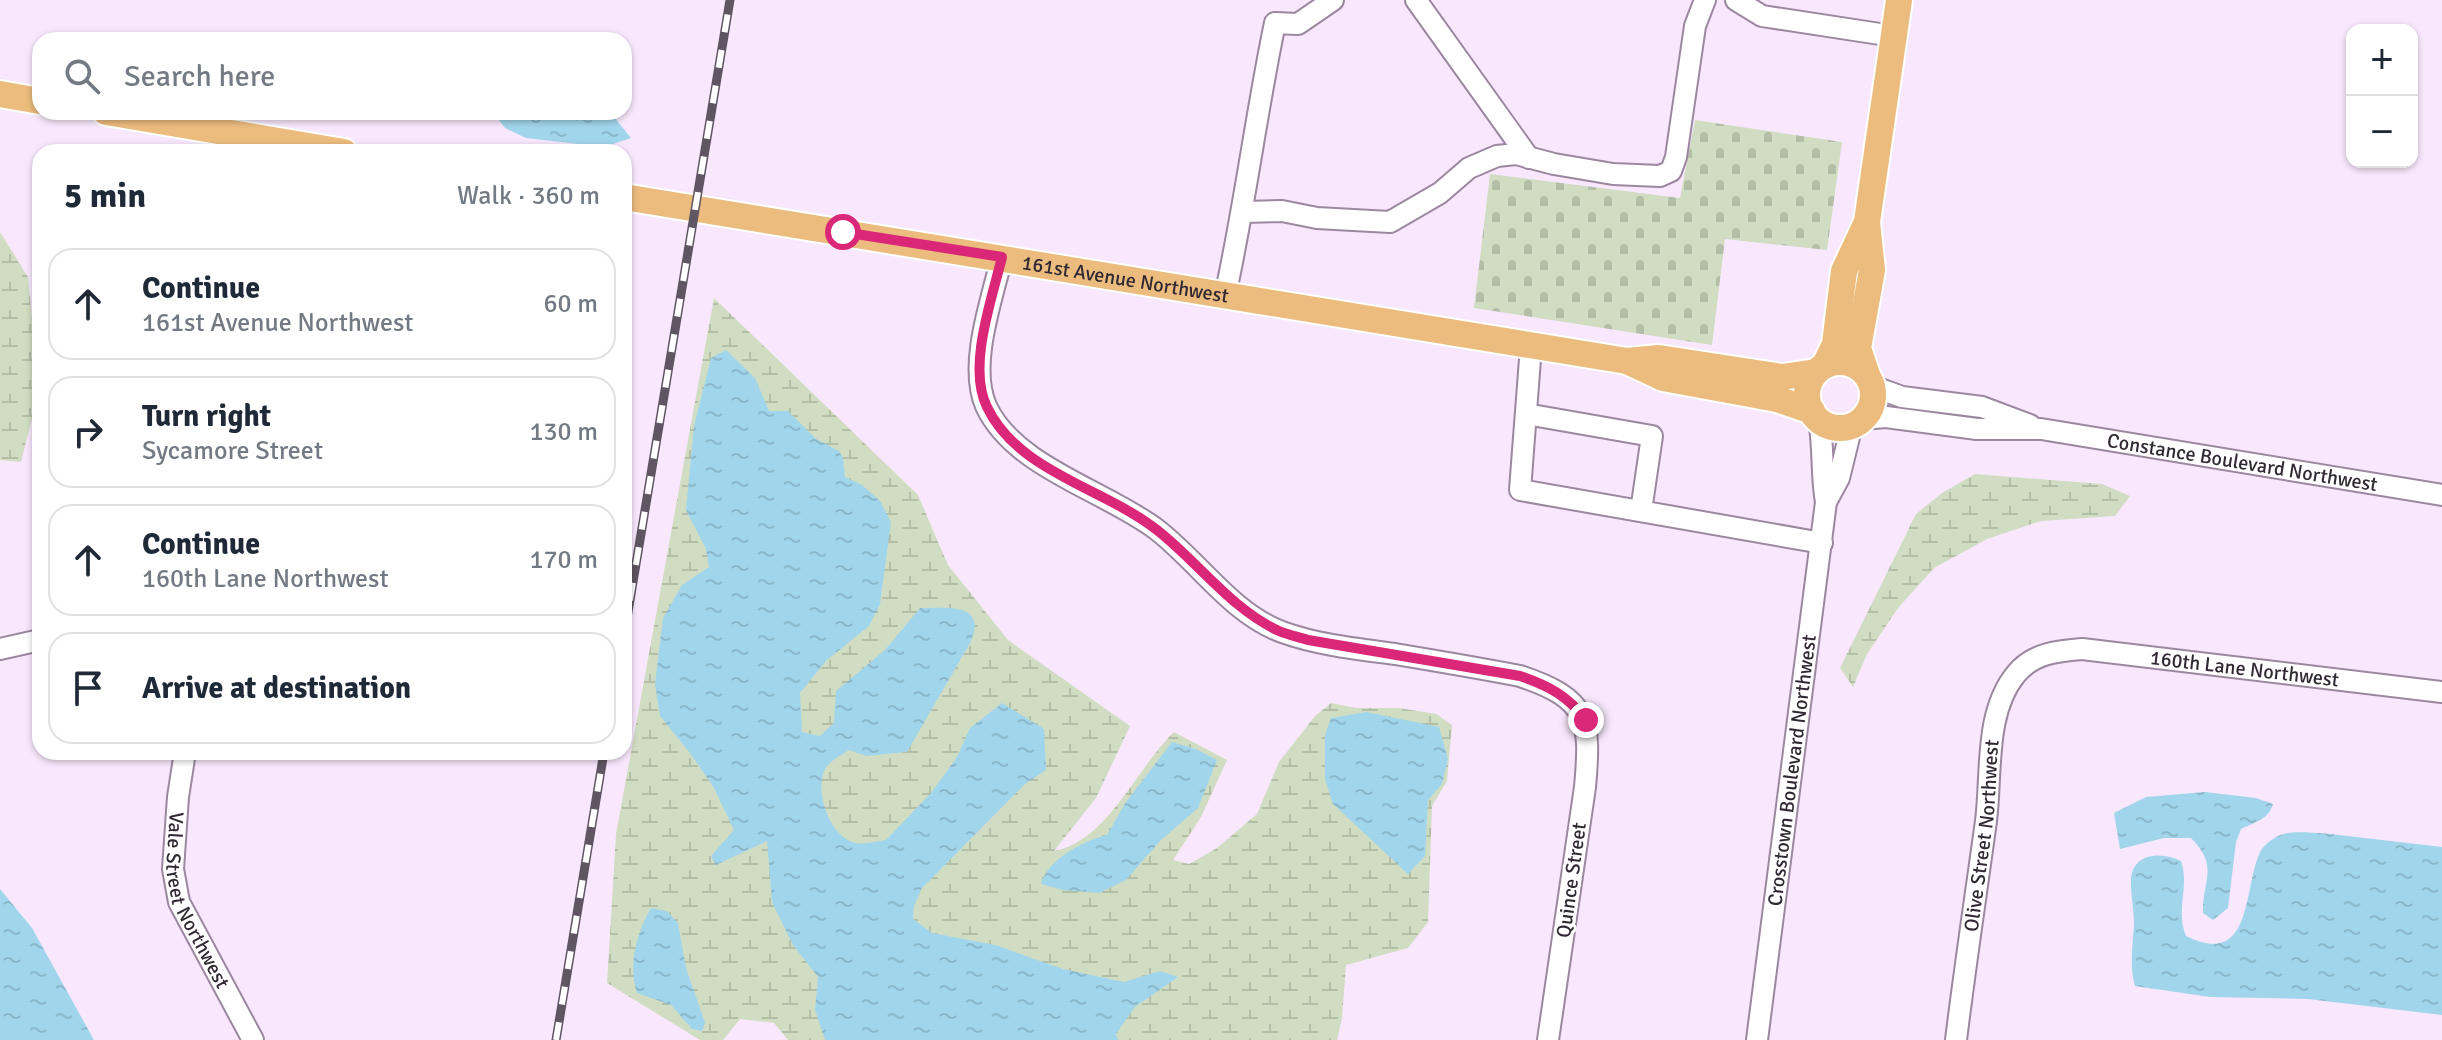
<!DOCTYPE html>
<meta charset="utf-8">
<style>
:root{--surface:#fff;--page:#f2f2f3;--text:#1f2937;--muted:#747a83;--line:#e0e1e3}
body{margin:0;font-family:Signika,sans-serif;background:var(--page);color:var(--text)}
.controls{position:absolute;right:24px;top:24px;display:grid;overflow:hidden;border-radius:16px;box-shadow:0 2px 6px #0004}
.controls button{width:72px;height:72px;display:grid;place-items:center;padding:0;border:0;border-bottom:2px solid var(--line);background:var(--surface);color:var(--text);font:40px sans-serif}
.stop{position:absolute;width:24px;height:24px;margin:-18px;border:6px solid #db2777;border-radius:50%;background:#fff}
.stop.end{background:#db2777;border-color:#fff;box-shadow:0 2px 8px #0008}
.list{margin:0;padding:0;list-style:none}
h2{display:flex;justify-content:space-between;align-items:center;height:104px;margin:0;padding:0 32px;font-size:34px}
h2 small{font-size:26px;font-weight:400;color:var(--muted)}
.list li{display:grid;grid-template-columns:52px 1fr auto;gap:24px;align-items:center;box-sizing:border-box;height:112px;margin:0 16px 16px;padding:0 16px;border:2px solid var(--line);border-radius:24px}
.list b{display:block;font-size:30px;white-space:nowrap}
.list p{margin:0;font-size:26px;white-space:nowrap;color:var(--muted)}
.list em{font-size:26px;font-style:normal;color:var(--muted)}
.icon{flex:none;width:44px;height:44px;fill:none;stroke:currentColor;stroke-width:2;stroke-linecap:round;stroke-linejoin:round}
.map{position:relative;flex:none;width:2442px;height:1040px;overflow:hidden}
.search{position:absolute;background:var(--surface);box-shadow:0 2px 6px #0004;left:32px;top:32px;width:600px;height:88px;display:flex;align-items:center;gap:20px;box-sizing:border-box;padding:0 28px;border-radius:24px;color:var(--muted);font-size:30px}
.panel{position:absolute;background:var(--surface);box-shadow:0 2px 6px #0004;left:32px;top:144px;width:600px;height:616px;border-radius:24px}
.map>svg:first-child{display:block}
.wetland{fill:url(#wetland-marsh)}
.cemetery{fill:url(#cemetery-stones)}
.water{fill:url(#water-ripples)}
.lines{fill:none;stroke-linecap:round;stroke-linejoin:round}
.minor-casing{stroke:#9c87a0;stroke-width:24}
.major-casing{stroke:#fff;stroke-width:30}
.minor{stroke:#fff;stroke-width:20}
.major{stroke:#ecbc7e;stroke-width:26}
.rail-casing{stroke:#605663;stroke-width:9}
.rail{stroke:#fff;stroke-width:6;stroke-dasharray:18;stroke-linecap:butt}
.route{stroke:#db2777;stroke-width:10}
.labels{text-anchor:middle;stroke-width:6;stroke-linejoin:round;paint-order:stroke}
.street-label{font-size:20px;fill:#302832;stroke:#fff}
</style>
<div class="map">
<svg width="2442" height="1040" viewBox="0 0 2442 1040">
<defs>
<pattern id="wetland-marsh" width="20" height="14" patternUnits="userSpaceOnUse" patternTransform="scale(2)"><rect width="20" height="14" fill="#d0ddc2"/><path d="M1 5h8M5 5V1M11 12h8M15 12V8" fill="none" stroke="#b3bea7"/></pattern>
<pattern id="cemetery-stones" width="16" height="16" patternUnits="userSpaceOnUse" patternTransform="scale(2)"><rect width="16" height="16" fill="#d0ddc2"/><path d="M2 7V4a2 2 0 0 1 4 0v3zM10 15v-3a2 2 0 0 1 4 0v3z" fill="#b3bea7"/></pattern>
<pattern id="water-ripples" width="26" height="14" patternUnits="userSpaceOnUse" patternTransform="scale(2)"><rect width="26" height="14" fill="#a1d5eb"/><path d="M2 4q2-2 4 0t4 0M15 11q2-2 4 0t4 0" fill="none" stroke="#8bb7ca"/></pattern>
</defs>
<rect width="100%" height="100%" fill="#f9e8fd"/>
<g class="wetland">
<path d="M0 232 28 277 39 391 21 462 0 460Z"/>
<path d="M714 298 918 495 948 565 1008 640 1130 726 1096 798 1054 851C1107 842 1137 767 1174 732L1227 760 1201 817 1173 860 1189 864 1217 848 1257 814 1279 762 1315 716 1331 703 1356 708H1399L1436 714 1452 725 1447 781 1432 806 1428 922 1408 948 1346 965 1342 1018 1337 1040H788L774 1023 740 1019 723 1040H700L607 983 616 834Z"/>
<path d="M1975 474 2102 484 2130 496 2115 516 2041 521 1987 539 1934 568 1898 608 1867 654 1853 687 1840 668 1916 514 1942 493Z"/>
</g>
<path class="cemetery" d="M1695 120 1842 142 1827 250 1725 239 1712 345 1474 308 1490 174 1680 198Z"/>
<g class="water">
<path d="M493 112H610L631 138 604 147 526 138 505 128Z"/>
<path d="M726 350 755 378 769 411H788L816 439 839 451 843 458 845 477 862 485 880 501 891 522 880 604 869 626 827 660 800 693 802 732 820 736 834 723 836 691 885 650 920 608C946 608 989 602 970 643L907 752 866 756 849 750C842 755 829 761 825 769 814 791 829 836 855 843 864 845 877 841 886 840L931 793 957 757 970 728 1002 703 1044 729 1046 770 1025 784 922 888 914 906 913 919 932 933 995 945 1063 969 1124 982 1160 971 1178 977 1135 1007 1116 1034 1118 1040H825L815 1010 818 977 793 945 772 902 767 841 716 865 711 856 734 830 714 788 690 753 660 716 655 684 663 618 682 585 709 567 706 549 686 510 694 426 711 358Z"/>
<path d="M1366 712 1439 727 1448 759 1442 784 1428 800 1425 856 1408 874 1333 804 1325 780V735L1331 718Z"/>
<path d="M1172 742 1196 749 1217 760 1198 808 1159 842 1126 880 1099 893 1063 890 1041 884C1048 859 1083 841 1107 835L1126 802Z"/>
<path d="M2205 792 2256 798 2273 804C2268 820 2255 822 2241 829L2236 842 2228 908 2213 920 2203 913C2202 881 2220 867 2191 838H2164L2120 849 2114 813 2146 797Z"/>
<path d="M2322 833 2442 847V1015L2308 999 2210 997 2135 986C2129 966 2133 944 2134 923 2134 908 2130 893 2131 878 2134 852 2163 852 2181 861 2190 887 2175 910 2186 936 2253 969 2243 889 2260 852 2263 846 2272 839 2278 836 2289 830 2310 833 2322 833Z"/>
<path d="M0 889 32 928 94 1040H0Z"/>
<path d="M651 908 667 911 678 923 686 968 705 1023 702 1031 692 1029 671 1005 637 993C628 965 636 934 651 908Z"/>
</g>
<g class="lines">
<defs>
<g id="minor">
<path d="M1416 0 1529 158"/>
<path d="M1736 0 1762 16 1893 36"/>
<path d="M1243 212 1282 211 1317 218 1390 222 1440 193 1469 168 1497 156 1516 154 1554 164 1613 174 1660 176 1671 171 1676 157 1695 26 1705 0"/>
<path d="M1002 257C992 299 968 365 986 406 1014 467 1104 490 1156 529 1198 561 1231 613 1282 632 1318 645 1357 649 1395 654 1437 661 1479 668 1520 676 1589 699 1591 720 1585 787L1548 1040"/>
<path d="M1225 296C1245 205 1256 114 1275 23L1298 24 1333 0"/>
<path d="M1531 346 1520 490 1822 543"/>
<path d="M1872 386 1902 397 1982 407 2030 425"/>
<path d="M1526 414 1652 436 1641 511"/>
<path id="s1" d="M1862 419 1886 417 1977 429H2041L2442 495"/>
<path d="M1826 502 1839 478 1852 425"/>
<path d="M0 649 40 640"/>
<path id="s2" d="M185 752 178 797 173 869 179 902 253 1040"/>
<path id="s3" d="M1757 1040 1826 502C1821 475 1824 447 1819 420"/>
<path id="s4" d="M1956 1040C1965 967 1976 894 1986 821 1992 774 1984 713 2016 674 2033 653 2058 651 2082 649L2442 692"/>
</g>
<g id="major">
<path d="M0 94 40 101"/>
<path d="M106 112 344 152"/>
<path id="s5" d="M624 197 1627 361 1659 358 1782 377 1816 372"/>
<path d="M1627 361 1663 378 1777 399 1812 411"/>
<circle cx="1840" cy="395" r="33"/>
<path d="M1825 365 1835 344 1844 271 1867 222"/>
<path d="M1867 375 1858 348 1872 270 1867 222 1899 0"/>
</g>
</defs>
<use href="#minor" class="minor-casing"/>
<use href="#major" class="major-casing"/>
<use href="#minor" class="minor"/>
<use href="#major" class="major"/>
<defs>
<g id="rail">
<path d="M624 636 730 0"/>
<path d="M556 1040 604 752"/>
</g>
</defs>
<use href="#rail" class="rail-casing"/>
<use href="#rail" class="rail"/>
</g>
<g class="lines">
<path class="route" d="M843 232 1002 257C992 299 967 367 987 407 1018 472 1104 488 1157 530 1198 562 1231 609 1279 631 1288 635 1299 637 1308 640L1520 676C1549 686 1568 696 1586 720"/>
</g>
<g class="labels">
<g class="street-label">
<text dy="7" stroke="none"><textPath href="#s5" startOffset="508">161st Avenue Northwest</textPath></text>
<text dy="7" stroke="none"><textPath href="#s1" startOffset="384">Constance Boulevard Northwest</textPath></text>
<text dy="7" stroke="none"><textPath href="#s4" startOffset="610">160th Lane Northwest</textPath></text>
<text dy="7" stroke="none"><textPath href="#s3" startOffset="272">Crosstown Boulevard Northwest</textPath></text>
<text dy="7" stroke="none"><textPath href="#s4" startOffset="206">Olive Street Northwest</textPath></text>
<text transform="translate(1571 880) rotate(-82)" y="7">Quince Street</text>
<text dy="7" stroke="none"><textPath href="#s2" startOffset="154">Vale Street Northwest</textPath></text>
</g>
</g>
</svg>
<div class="controls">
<button>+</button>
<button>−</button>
</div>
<div class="stop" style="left:843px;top:232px"></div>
<div class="stop end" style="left:1586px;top:720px"></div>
<div class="search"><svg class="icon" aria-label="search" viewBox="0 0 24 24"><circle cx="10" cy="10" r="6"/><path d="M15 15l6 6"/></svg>Search here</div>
<section class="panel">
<h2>5 min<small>Walk · 360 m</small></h2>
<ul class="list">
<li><svg class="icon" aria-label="ahead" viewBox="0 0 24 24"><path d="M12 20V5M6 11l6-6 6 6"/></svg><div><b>Continue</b><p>161st Avenue Northwest</p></div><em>60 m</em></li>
<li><svg class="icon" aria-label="right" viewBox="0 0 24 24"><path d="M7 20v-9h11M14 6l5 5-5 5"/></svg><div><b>Turn right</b><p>Sycamore Street</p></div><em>130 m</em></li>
<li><svg class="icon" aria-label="ahead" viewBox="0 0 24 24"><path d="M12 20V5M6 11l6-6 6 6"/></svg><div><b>Continue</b><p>160th Lane Northwest</p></div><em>170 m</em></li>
<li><svg class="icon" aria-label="arrive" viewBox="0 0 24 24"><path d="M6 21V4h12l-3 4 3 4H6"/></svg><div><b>Arrive at destination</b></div></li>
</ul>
</section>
</div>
